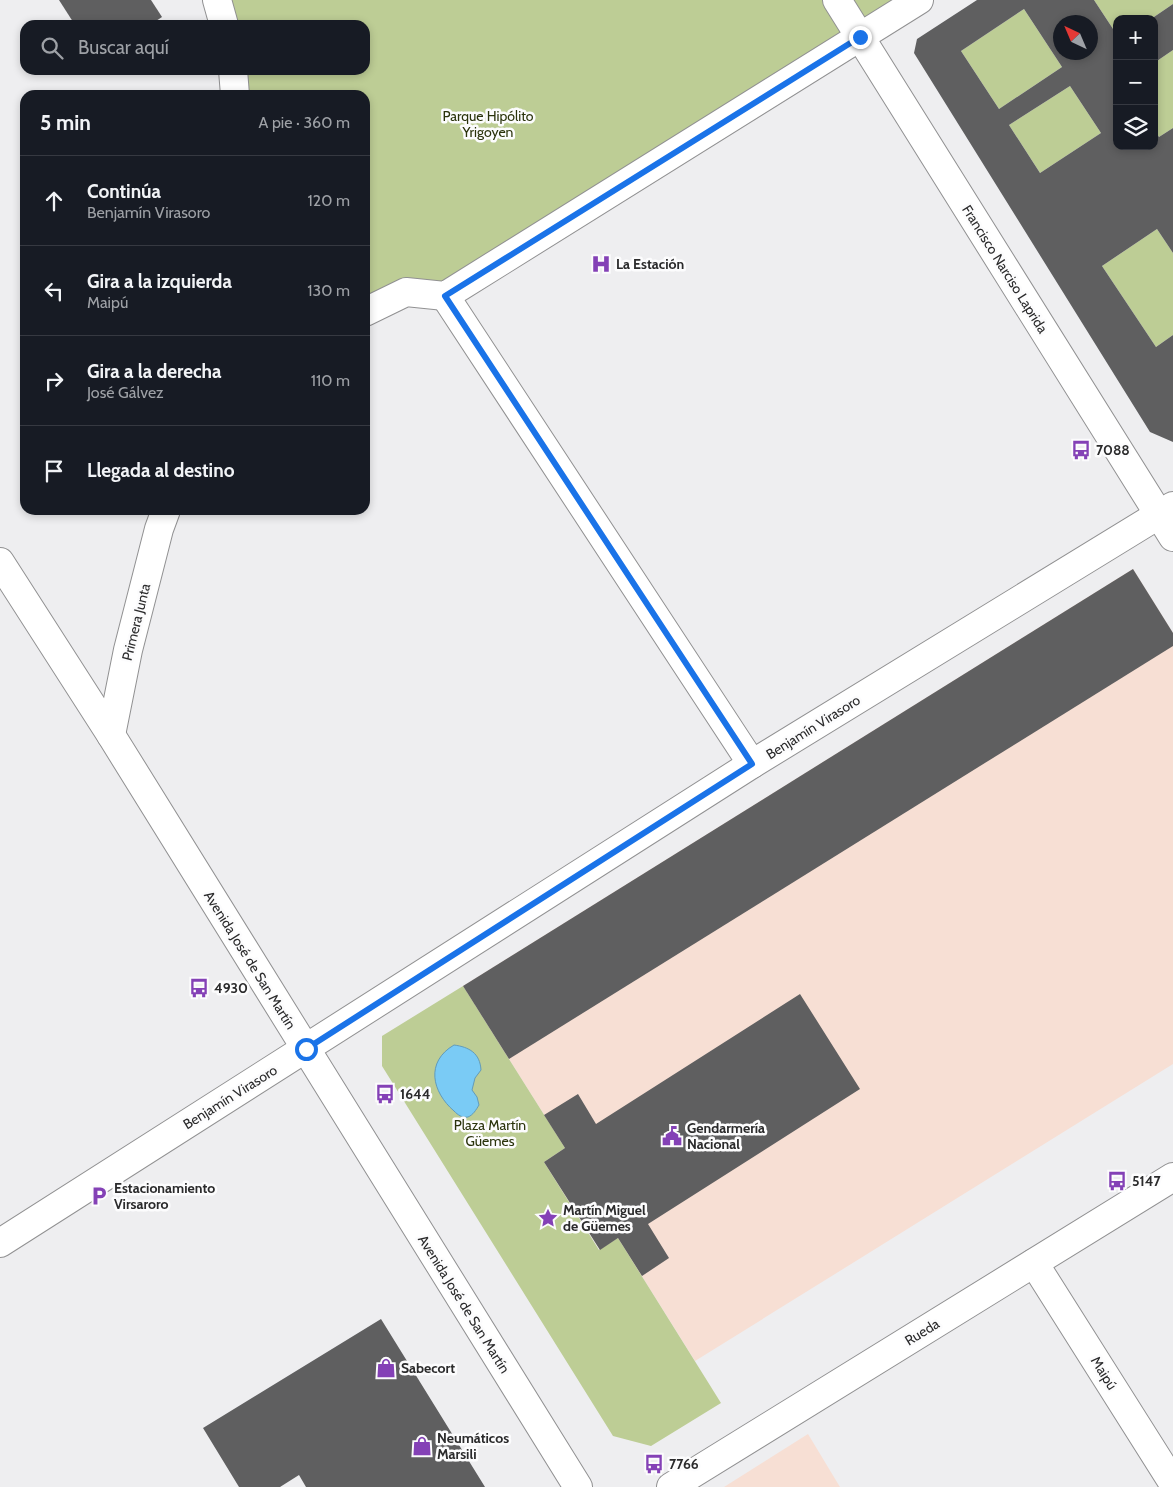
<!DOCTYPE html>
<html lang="es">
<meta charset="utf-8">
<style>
:root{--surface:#171b24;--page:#242831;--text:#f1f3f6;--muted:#9ea1a6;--line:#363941}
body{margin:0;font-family:Cabin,sans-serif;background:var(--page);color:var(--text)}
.controls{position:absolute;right:15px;top:15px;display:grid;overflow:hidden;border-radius:10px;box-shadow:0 2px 8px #0003}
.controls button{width:45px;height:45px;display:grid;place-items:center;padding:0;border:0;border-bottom:1px solid var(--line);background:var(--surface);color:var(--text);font:25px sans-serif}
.compass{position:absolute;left:1053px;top:15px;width:45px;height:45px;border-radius:50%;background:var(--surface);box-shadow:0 2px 8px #0003;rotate:316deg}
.stop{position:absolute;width:15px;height:15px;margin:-11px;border:4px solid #1a73e8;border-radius:50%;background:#fff}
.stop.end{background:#1a73e8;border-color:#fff;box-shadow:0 1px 5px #0008}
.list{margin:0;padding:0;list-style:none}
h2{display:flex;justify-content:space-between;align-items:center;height:65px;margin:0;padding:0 20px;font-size:21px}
h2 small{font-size:16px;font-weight:400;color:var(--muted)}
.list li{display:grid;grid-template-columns:32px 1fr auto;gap:15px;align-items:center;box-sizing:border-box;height:90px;padding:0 20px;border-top:1px solid var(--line)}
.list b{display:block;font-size:19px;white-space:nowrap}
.list p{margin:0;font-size:16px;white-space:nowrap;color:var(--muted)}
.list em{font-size:16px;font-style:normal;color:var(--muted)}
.icon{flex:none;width:28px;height:28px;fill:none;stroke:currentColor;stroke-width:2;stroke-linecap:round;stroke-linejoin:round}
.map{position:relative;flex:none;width:1173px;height:1487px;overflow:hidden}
.search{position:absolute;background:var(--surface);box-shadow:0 2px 8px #0003;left:20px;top:20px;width:350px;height:55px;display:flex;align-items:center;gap:12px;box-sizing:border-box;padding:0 18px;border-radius:15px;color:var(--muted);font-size:19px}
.panel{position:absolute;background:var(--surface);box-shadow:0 2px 8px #0003;left:20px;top:90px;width:350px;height:425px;border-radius:15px}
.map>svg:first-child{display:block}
.commercial{fill:#f7dfd4}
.green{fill:#bdcd95}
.water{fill:#7acbf5;stroke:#629bb9}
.building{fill:#5f5f60;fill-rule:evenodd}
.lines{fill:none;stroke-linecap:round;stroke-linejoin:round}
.minor-casing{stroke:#919192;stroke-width:30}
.major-casing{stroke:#919192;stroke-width:30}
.minor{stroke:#fff;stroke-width:28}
.major{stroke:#fff;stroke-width:28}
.route{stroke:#1a73e8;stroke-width:6}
.labels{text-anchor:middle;stroke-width:5;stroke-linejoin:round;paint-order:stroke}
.park-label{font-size:14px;fill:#2a330b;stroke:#fcfcfd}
.poi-label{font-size:14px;font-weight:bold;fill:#2b2b2c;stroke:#fcfcfd;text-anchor:start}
.street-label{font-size:14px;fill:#2b2b2c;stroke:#fcfcfd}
</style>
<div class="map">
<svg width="1173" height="1487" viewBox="0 0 1173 1487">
<rect width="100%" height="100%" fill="#eeeef0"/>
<g class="commercial">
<path d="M1133 569 1173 633V1064L695 1361 618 1238 600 1250 544 1162 565 1148 463 986Z"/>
<path d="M808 1434 840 1487H724Z"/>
</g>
<g class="green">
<path d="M217 0H919L445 296 365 312V95H235L233 70H365V25H224Z"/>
<path d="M1094 0H1173V4L1151 19H1117V35Z"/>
<path d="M1024 9 1062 67 999 109 961 51Z"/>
<path d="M1173 50V128L1159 137 1154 130V63Z"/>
<path d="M1070 86 1101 133 1040 173 1009 125Z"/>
<path d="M1157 229 1173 253V335L1156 347 1102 266Z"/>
<path d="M463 986 565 1148 544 1162 599 1250 618 1238 721 1403 651 1446 613 1436 382 1066V1036Z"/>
</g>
<path class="water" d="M454 1045C469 1047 480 1053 481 1070L475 1078 472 1090 477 1097 479 1105C476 1110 473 1115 468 1117 462 1118 458 1115 454 1111 432 1092 425 1062 454 1045Z"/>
<g class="building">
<path d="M59 0H151L162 17 150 25H75Z"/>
<path d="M977 0H1094L1117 35V146H1154V130L1159 137 1173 128V253L1157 229 1102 266 1156 347 1173 335V442L1150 432 914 53 917 39ZM1024 9 1062 67 999 109 961 51ZM1060 22H1090V52H1060ZM1070 86 1101 133 1040 173 1009 125Z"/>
<path d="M1173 4V50L1154 63V19H1151Z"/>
<path d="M1133 569 1173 633V646L509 1059 463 986Z"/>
<path d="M800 994 860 1089 648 1224 669 1258 642 1276 618 1238 600 1250 544 1162 565 1148 544 1115 578 1094 596 1124Z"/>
<path d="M381 1319 485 1487H306L299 1475 280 1487H239L203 1428Z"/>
</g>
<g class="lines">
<defs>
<g id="minor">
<path d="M837 0 1173 537"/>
<path d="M445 296 752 764"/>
<path d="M365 312 406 292 445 296 919 0"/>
<path d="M0 1243 752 764 1173 506"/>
<path d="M1034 1263 1173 1483"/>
<path d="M671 1487 1173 1177"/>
</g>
<g id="major">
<path d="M217 0 224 25"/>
<path d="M233 70 235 95"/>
<path d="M0 562 111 735 578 1487"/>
<path d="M111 735 128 650 159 529 166 510"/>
</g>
</defs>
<use href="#minor" class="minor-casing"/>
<use href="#major" class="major-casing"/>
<use href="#minor" class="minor"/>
<use href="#major" class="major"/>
</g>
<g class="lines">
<path class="route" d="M306 1049 752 764 445 296 860 37"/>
</g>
<defs>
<symbol id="hospital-bare" viewBox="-9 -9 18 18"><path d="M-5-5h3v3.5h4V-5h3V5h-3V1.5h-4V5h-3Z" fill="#8441b6" stroke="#fcfcfd" stroke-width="2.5" paint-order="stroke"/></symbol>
<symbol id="bus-bare" viewBox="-9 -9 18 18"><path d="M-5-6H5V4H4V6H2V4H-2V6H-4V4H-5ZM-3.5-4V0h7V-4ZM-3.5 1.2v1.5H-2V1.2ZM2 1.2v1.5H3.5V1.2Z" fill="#8441b6" stroke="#fcfcfd" stroke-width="2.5" paint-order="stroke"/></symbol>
<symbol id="civic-bare" viewBox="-9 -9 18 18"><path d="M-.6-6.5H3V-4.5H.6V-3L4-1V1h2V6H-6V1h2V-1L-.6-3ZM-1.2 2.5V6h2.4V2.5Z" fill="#8441b6" stroke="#fcfcfd" stroke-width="2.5" paint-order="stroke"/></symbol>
<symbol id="parking-bare" viewBox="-9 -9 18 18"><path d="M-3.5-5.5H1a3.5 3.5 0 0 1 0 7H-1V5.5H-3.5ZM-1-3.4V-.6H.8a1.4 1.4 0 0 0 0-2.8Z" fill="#8441b6" stroke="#fcfcfd" stroke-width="2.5" paint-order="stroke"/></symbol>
<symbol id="sight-bare" viewBox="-9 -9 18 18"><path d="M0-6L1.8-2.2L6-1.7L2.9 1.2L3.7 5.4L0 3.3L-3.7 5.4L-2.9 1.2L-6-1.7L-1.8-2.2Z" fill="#8441b6" stroke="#fcfcfd" stroke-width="2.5" paint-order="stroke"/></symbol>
<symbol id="shop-bare" viewBox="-9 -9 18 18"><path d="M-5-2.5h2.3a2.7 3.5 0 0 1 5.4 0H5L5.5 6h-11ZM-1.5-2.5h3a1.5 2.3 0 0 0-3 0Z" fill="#8441b6" stroke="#fcfcfd" stroke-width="2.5" paint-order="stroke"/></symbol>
</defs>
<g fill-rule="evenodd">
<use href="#hospital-bare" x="587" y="250" width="28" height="28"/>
<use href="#bus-bare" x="1067" y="436" width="28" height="28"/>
<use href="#bus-bare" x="185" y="974" width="28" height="28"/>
<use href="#bus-bare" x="371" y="1080" width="28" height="28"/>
<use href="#civic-bare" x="658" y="1122" width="28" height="28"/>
<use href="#bus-bare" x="1103" y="1167" width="28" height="28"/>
<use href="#parking-bare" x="85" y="1182" width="28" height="28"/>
<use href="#sight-bare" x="534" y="1204" width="28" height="28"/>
<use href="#shop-bare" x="372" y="1354" width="28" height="28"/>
<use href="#shop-bare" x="408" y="1432" width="28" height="28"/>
<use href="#bus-bare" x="640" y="1450" width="28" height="28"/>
</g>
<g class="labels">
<g class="park-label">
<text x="488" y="121">Parque Hipólito<tspan x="488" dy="16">Yrigoyen</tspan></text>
<text x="490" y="1130">Plaza Martín<tspan x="490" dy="16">Güemes</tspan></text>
</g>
<g class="poi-label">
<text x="616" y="269">La Estación</text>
<text x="1096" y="455">7088</text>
<text x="214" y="993">4930</text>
<text x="400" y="1099">1644</text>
<text x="687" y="1133">Gendarmería<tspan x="687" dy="16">Nacional</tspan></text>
<text x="1132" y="1186">5147</text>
<text x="114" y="1193">Estacionamiento<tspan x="114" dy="16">Virsaroro</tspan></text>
<text x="563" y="1215">Martín Miguel<tspan x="563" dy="16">de Güemes</tspan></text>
<text x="401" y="1373">Sabecort</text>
<text x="437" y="1443">Neumáticos<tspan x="437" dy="16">Marsili</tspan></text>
<text x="669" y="1469">7766</text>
</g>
<g class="street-label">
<text transform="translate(1005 269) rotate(58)" y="5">Francisco Narciso Laprida</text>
<text transform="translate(136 622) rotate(-76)" y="5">Primera Junta</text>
<text transform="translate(813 727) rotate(-32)" y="5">Benjamín Virasoro</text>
<text transform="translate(250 960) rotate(58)" y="5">Avenida José de San Martín</text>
<text transform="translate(230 1097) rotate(-32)" y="5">Benjamín Virasoro</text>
<text transform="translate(464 1304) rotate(58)" y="5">Avenida José de San Martín</text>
<text transform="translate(922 1332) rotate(-32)" y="5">Rueda</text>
<text transform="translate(1104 1373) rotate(58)" y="5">Maipú</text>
</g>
</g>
</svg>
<div class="controls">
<button>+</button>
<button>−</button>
<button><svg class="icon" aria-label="layers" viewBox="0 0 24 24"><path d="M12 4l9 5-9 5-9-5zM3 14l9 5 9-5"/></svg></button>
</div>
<svg class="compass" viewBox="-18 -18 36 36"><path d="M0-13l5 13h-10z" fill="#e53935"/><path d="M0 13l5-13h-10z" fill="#9ea1a6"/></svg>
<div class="stop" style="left:306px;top:1049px"></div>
<div class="stop end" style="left:860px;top:37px"></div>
<div class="search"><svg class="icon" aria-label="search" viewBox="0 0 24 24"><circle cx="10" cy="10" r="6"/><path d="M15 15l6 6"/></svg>Buscar aquí</div>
<section class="panel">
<h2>5 min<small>A pie · 360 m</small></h2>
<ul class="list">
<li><svg class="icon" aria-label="ahead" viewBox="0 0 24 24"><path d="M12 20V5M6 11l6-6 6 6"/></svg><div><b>Continúa</b><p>Benjamín Virasoro</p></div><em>120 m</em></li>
<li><svg class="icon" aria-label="left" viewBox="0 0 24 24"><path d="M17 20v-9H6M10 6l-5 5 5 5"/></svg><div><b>Gira a la izquierda</b><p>Maipú</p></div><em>130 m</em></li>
<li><svg class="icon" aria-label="right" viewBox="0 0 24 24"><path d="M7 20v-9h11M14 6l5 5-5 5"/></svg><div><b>Gira a la derecha</b><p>José Gálvez</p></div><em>110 m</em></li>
<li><svg class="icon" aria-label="arrive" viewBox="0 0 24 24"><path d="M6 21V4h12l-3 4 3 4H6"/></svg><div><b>Llegada al destino</b></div></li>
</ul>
</section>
</div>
